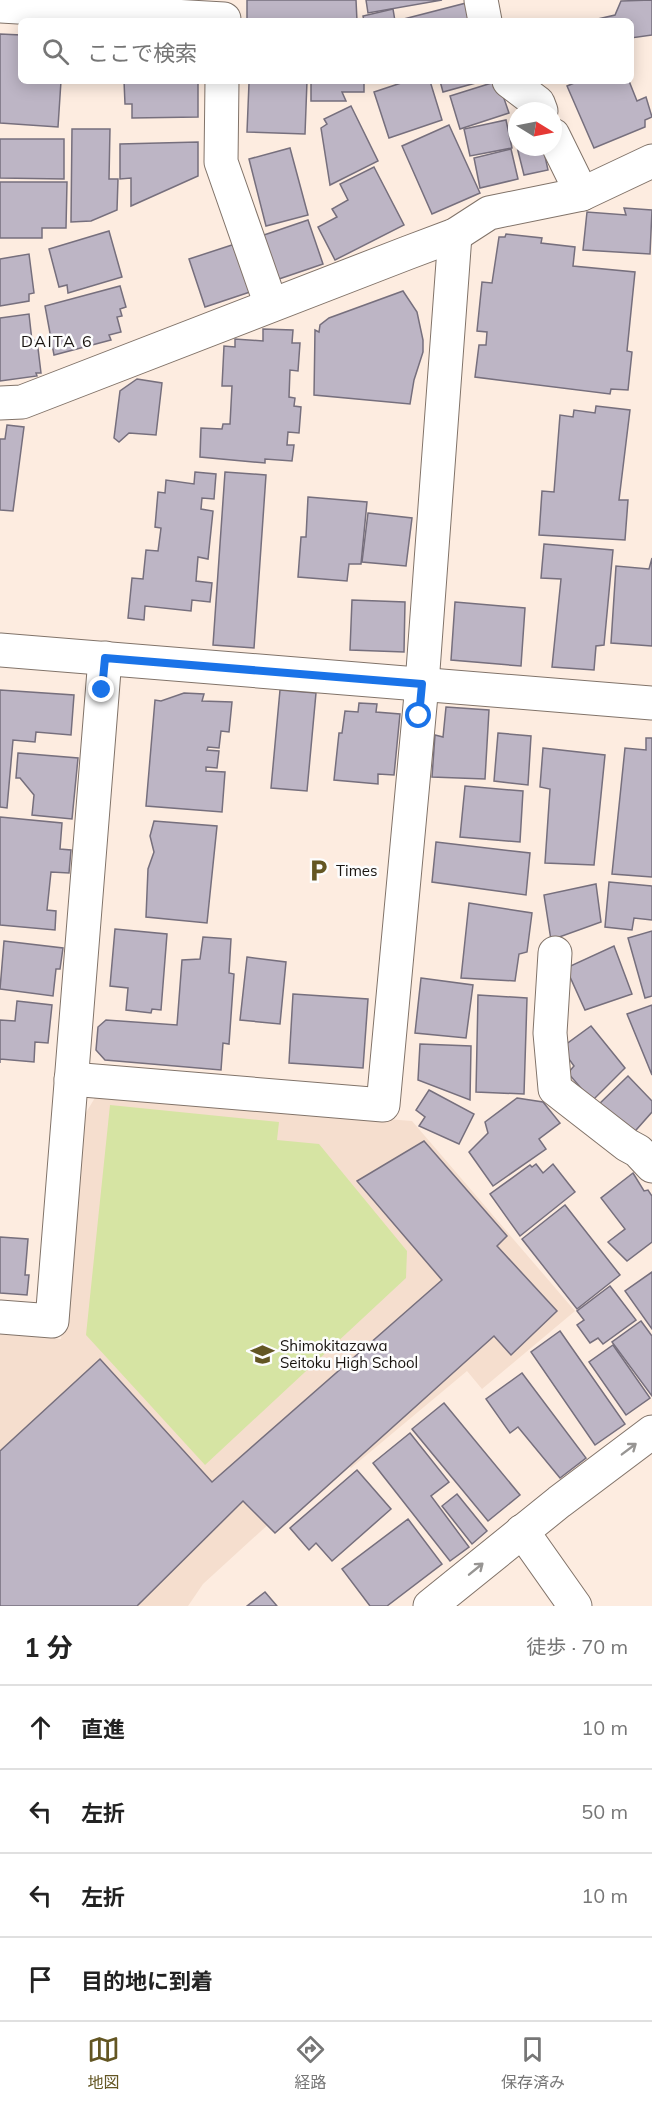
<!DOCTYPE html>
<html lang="ja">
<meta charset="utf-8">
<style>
:root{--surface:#fff;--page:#f2f2f2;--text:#222;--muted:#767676;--line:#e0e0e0;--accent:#635623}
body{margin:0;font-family:Mulish,"Noto Sans JP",sans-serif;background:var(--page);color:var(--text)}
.compass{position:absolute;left:508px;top:102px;width:54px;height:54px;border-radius:50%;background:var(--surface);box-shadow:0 3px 15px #0003;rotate:100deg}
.stop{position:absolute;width:18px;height:18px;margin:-14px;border:4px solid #1a73e8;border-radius:50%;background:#fff}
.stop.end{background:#1a73e8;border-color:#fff;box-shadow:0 2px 6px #0008}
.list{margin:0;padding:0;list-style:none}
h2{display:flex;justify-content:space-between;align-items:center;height:78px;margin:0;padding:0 24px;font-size:26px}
h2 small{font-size:20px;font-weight:400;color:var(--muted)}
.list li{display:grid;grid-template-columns:39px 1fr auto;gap:18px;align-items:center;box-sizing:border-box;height:84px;padding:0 24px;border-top:2px solid var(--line)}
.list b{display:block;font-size:22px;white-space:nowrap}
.list em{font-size:20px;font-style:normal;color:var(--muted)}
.icon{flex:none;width:33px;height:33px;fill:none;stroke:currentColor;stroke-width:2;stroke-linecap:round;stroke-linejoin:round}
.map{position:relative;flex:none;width:652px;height:1606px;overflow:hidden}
.search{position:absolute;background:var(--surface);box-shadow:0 3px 15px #0003;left:18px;right:18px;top:18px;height:66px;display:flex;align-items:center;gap:15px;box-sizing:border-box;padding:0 21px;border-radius:9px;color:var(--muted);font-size:22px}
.sheet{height:414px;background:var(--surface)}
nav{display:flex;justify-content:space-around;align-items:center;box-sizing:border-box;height:84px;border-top:2px solid var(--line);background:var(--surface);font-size:16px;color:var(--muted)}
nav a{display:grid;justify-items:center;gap:3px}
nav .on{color:var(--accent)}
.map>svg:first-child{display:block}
.built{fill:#f5dece}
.green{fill:#d6e4a3}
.building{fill:#bdb5c5;stroke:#766f7d;stroke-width:1.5}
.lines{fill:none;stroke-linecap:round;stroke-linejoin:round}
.minor-casing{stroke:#817369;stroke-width:35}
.minor{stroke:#fff;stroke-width:33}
.oneway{stroke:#979593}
.route{stroke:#1a73e8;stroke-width:8}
.labels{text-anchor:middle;stroke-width:5;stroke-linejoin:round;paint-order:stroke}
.poi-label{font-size:15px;fill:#18130f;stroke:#fdfdfd;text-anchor:start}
.neighbourhood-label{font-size:16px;letter-spacing:1.5px;fill:#18130f;stroke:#fdfdfd}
</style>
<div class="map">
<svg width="652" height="1606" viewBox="0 0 652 1606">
<rect width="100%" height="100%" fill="#fdece0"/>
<path class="built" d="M96 1096 412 1121 575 1311 482 1389 467 1371 351 1468 341 1458 203 1584 188 1606H0V1333L61 1339 84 1116Z"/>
<path class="green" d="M110 1105 279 1122 277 1140 319 1144 407 1251 406 1278 205 1465 86 1335Z"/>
<g class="building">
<path d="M247 0H356L357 21H247Z"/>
<path d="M366 0H442L368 13Z"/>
<path d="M652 0V35L631 38V21H589L615 15 621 1Z"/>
<path d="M470 2 476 21H396Z"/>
<path d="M393 9 395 21H364L363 16Z"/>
<path d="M0 34 21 35V81H61L58 127 0 123Z"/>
<path d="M124 81H198V117L132 118V104H125Z"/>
<path d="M252 81H307L305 134 247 132 249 83Z"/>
<path d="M311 81H364V92H342L346 101H311Z"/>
<path d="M407 81H430L442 120 389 138 374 92Z"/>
<path d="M440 81H483L443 92Z"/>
<path d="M498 81 509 113 460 129 450 96Z"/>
<path d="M579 81H629L637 101 646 97 652 117 645 120V127L594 148 567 86Z"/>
<path d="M351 106 378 161 330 185 321 128 327 124 324 119Z"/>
<path d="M506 120 512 148 470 156 464 129Z"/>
<path d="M449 125 480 193 432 214 402 146Z"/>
<path d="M72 129H110L109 179H118L117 210 91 221 71 222Z"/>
<path d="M0 139H64V179L0 178Z"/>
<path d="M198 142V176L131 206V178L120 179V144Z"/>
<path d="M517 147H543L548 170 524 175Z"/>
<path d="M290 148 308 215 266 226 249 159Z"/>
<path d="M511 149 518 179 480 188 474 158Z"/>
<path d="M374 167 404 225 335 260 318 227 337 217 332 209 348 200 340 184Z"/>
<path d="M0 182H67L66 228H42V238H0Z"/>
<path d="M624 208 652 210 650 254 583 250 587 212 626 215Z"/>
<path d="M308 220 323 264 276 280 261 236Z"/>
<path d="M109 231 122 277 68 293 67 285 59 287 49 249Z"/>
<path d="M506 234 542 238 541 243 575 247 573 266 635 272 627 351 632 352 628 390 611 389 610 394 475 377 479 345H486L487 332 477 331 482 282 492 283 499 237H505Z"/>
<path d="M235 244 250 292 205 307 189 259Z"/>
<path d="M29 254 34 293 29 294V301L0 306V259Z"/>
<path d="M120 286 126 307 120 309 122 316 117 317 121 332 109 335 111 340 54 355 45 306Z"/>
<path d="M403 291 417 312 423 340V352L414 380 410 404 314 395 315 330 319 332 320 325 329 318Z"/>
<path d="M29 314 32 341 37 340 41 373H36L37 376 0 381V318Z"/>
<path d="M263 329 293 330 292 343H300L298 371 290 370 289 397 295 398 294 406 301 407 299 433 288 432 287 445H294L292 461 265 459V463L200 457 201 428 222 429 223 424H230L232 386H222L224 346 235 347V339L263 341Z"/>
<path d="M137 379 162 383 156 435 129 433 119 442 114 438 120 391Z"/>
<path d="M596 406 630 410 619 500H628L625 540 539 535 542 491 554 492 560 415 573 417 574 410 595 413Z"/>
<path d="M7 425 24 427 13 511 0 510V439H5Z"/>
<path d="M195 472 216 474 214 499 202 498 201 509 213 511 208 559 198 557 196 581 212 583 210 602 192 600 191 611 145 606 144 620 128 618 132 578 143 579 146 550 158 551 161 528 155 527 158 492 165 493 166 480 194 484Z"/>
<path d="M225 472 266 475 254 648 213 645Z"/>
<path d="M308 497 367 502 361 564H349L347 581 298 577 301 537H306Z"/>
<path d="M368 513 412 518 406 566 362 562Z"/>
<path d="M544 544 613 550 604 645 596 646 594 670 552 667 561 579 541 578Z"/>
<path d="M652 558V646L611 643 616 566 649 569Z"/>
<path d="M352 600 405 602 404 652 350 650Z"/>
<path d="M455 602 525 608 521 666 451 660Z"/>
<path d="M0 690 74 695 71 735 36 732 35 742 13 740 7 808 0 807Z"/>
<path d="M280 690 316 693 307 791 271 788Z"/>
<path d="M184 693 204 694 202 701 232 702 229 732 221 731 219 748 208 747 207 750 219 751 217 768 206 767V771L225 772 222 812 146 806 155 700 161 701Z"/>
<path d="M359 703 377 704 376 712 400 714 394 775 378 774V784L334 780 339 733H342L345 711 358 712Z"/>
<path d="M446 707 489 710 485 779 432 777 435 735 443 737Z"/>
<path d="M498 733 531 736 528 785 494 781Z"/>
<path d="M646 738H652V877L612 874 625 748 646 750Z"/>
<path d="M543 748 605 755 594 865 545 863 550 789 540 787Z"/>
<path d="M18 753 78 758 72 819 32 815 34 795 20 778H16Z"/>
<path d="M465 786 523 791 520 842 460 837Z"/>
<path d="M0 817 62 823 60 849 71 850 69 873 51 872 47 910 56 911 55 930 0 925Z"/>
<path d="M154 821 217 826 207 923 146 917 148 869 154 852 150 836Z"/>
<path d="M436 842 530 853 526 895 432 882Z"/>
<path d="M609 882 652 886V920L634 918 632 930 605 927Z"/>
<path d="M596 884 601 922 551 940 544 895Z"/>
<path d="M469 903 532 913 527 952 519 954 515 981 461 978Z"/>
<path d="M115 929 167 934 161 1010 152 1009 151 1013 126 1010 128 988 110 986Z"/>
<path d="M652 931V996L645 998 628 938Z"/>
<path d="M203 937 231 939 229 973 234 974 229 1044 223 1043 221 1070 105 1060 96 1050 98 1027 106 1020 177 1025 182 960 200 959Z"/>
<path d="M4 941 63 948 60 969H56L53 996 0 989Z"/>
<path d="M614 946 632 994 585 1010 566 968Z"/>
<path d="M247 957 286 962 280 1024 240 1020Z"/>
<path d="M421 978 473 985 466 1038 415 1033Z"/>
<path d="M293 994 368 999 363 1068 289 1063Z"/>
<path d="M478 995 527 998 524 1094 476 1092Z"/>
<path d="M17 1001 52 1005 48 1043 35 1042 34 1062 0 1059V1063V1020L15 1021Z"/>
<path d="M652 1005V1075L627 1014Z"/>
<path d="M591 1026 625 1068 592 1101 568 1073 574 1066 561 1048Z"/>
<path d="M420 1044 471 1046 470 1100 418 1080Z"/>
<path d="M628 1076 652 1101V1112L629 1138 593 1110Z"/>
<path d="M429 1090 474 1114 459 1144 419 1126 425 1117 416 1110Z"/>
<path d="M517 1098 543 1102 560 1123 539 1139 546 1149 493 1186 469 1152 488 1133 485 1122Z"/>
<path d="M424 1141 507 1236 497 1246 557 1311 511 1355 494 1336 275 1533 243 1501 137 1606H0V1451L100 1359 212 1482 442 1280 357 1181Z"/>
<path d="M536 1164 543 1173 553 1164 575 1192 520 1236 490 1194 530 1165 532 1167Z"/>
<path d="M633 1173 644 1191 648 1190 652 1196V1242L627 1261 608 1242 625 1229 601 1198Z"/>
<path d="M565 1205 620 1275 577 1309 522 1239Z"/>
<path d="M0 1237 28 1239 25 1275H29L27 1295 0 1293Z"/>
<path d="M652 1272V1329L625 1291Z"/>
<path d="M610 1286 636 1320 603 1344 598 1338 590 1343 577 1325 584 1320 577 1311Z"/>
<path d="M641 1321 652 1336V1396L612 1342Z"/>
<path d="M560 1331 625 1424 595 1445 531 1352Z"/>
<path d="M613 1345 650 1398 626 1415 589 1362Z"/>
<path d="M522 1373 586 1458 560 1478 518 1427 510 1433 486 1399Z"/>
<path d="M444 1403 520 1495 488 1521 412 1429Z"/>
<path d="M410 1433 449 1482 431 1496 469 1547 450 1561 373 1463Z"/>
<path d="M357 1470 391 1509 332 1561 316 1543 309 1550 290 1528Z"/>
<path d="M457 1494 487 1531 472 1544 442 1506Z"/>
<path d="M408 1519 442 1564 387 1606H370L342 1569Z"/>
<path d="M265 1592 277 1606H247Z"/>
</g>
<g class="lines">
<defs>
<g id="minor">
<path d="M481 0 485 21"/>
<path d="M0 6 224 19"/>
<path d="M222 81 221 162 271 305"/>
<path d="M509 81 538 103 541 111"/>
<path d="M553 135 582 194"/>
<path d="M0 403 22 402 407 253 455 235 489 213 582 194 652 161"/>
<path d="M0 650 652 703"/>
<path d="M555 953 550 1033 555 1089 627 1145 638 1151 652 1166"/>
<path d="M71 1079 383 1105 422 684 455 235"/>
<path d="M0 1317 52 1321 105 658"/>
<path d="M522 1531 575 1606"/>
<path d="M430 1606 559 1502 652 1432"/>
</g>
</defs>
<use href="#minor" class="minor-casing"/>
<use href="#minor" class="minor"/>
</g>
<defs><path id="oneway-shaft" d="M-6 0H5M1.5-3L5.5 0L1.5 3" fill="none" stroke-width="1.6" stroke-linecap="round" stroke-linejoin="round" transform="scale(1.5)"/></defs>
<g class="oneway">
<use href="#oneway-shaft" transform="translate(629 1449) rotate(-37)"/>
<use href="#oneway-shaft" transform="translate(476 1569) rotate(-39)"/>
</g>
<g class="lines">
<path class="route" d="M102 690 105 658 422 684 419 716"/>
</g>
<defs>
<symbol id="parking-bare" viewBox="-9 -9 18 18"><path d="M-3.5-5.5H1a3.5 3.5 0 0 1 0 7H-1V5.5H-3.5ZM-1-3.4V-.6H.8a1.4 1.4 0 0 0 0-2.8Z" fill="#635623" stroke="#fdfdfd" stroke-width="2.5" paint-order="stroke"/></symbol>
<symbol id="school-bare" viewBox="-9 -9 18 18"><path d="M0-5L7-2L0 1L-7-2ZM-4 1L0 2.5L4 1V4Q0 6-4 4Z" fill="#635623" stroke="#fdfdfd" stroke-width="2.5" paint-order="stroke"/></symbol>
</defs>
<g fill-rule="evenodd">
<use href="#parking-bare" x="302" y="854" width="33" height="33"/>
<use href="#school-bare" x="246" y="1338" width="33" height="33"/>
</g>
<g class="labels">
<g class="poi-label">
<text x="336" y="876">Times</text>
<text x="280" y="1351">Shimokitazawa<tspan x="280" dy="17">Seitoku High School</tspan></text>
</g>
<g class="neighbourhood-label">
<text x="57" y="347">DAITA 6</text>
</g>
</g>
</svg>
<svg class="compass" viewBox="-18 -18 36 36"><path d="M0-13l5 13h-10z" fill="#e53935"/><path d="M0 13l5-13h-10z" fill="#767676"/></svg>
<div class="stop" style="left:419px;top:716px"></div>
<div class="stop end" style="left:102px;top:690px"></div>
<div class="search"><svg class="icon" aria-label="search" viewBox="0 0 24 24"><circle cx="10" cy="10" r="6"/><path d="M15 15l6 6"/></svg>ここで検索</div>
</div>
<section class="sheet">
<h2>1 分<small>徒歩 · 70 m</small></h2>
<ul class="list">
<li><svg class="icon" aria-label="ahead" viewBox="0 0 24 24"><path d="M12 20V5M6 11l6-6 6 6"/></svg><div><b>直進</b></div><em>10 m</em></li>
<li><svg class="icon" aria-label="left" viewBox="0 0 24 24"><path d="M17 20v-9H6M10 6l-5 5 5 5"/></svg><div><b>左折</b></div><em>50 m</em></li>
<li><svg class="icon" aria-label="left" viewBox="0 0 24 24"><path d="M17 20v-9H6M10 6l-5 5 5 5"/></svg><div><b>左折</b></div><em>10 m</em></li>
<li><svg class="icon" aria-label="arrive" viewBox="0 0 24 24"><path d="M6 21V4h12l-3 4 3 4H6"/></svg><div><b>目的地に到着</b></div></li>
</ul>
</section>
<nav>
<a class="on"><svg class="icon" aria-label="map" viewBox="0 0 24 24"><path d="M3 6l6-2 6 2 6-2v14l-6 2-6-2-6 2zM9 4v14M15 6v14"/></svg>地図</a>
<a><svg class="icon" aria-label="directions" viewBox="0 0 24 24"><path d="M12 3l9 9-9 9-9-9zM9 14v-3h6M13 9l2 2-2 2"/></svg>経路</a>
<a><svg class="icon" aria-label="saved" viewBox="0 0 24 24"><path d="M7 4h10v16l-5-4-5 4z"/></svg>保存済み</a>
</nav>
